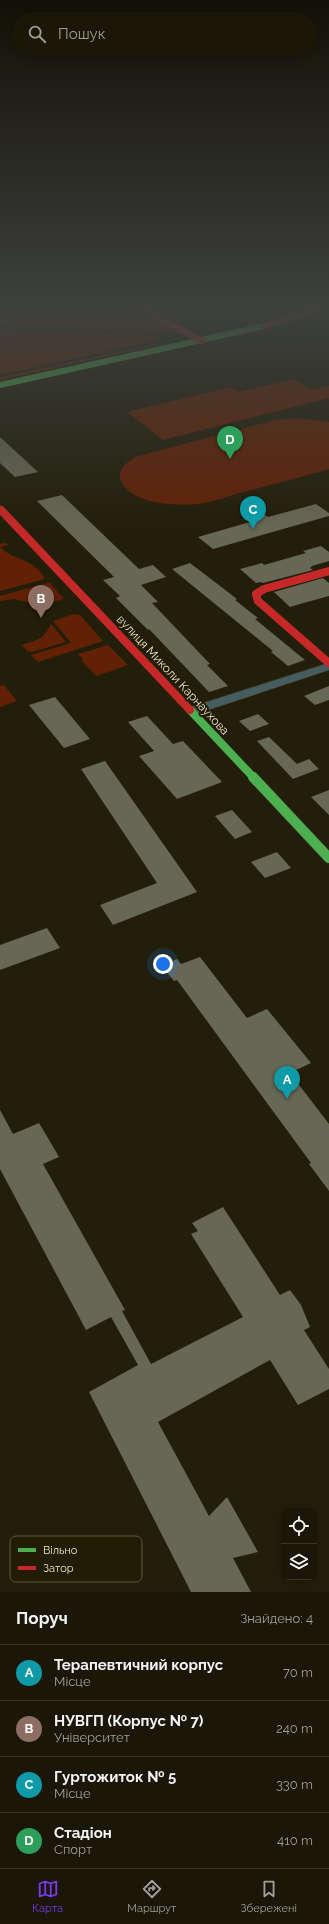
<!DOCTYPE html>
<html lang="uk">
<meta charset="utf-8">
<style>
:root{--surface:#1a1608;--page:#272316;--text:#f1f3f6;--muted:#9f9f9c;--line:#383529;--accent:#7c3aed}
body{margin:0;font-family:Raleway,sans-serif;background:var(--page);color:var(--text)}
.controls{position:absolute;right:12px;bottom:12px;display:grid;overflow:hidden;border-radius:8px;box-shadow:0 2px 10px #0003}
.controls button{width:36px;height:36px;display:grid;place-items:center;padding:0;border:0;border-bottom:1px solid var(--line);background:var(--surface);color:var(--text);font:20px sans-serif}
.you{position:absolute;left:163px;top:964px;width:14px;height:14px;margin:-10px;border:3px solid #fff;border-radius:50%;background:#1a73e8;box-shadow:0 0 0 6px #1a73e833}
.badge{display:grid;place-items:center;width:26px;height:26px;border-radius:50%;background:var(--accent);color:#fff;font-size:13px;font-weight:700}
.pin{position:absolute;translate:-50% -33px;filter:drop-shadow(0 1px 2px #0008)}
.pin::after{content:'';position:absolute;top:21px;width:14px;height:12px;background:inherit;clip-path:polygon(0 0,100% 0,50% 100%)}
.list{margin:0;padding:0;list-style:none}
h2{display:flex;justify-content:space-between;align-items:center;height:52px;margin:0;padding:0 16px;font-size:17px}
h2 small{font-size:13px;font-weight:400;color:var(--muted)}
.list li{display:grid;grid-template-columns:26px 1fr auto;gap:12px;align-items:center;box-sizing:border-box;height:56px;padding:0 16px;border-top:1px solid var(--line)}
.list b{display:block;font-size:15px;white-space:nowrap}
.list p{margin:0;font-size:13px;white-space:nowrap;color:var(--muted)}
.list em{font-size:13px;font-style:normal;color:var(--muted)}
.icon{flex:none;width:22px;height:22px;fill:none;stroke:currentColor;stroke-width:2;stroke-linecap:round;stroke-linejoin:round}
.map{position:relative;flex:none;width:329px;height:1592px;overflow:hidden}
.search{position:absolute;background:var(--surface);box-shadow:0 2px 10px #0003;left:12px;right:12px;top:12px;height:44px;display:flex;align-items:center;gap:10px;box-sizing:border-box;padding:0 14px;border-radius:22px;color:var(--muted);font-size:15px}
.sheet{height:276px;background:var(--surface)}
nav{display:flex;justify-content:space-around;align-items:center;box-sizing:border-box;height:56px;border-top:1px solid var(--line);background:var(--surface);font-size:11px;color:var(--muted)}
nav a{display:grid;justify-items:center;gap:2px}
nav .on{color:var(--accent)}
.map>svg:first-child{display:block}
.green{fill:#622105}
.building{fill:#676755}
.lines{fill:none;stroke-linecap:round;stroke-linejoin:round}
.street-casing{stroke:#3c3826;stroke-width:1}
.fast-far2-casing{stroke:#3c3826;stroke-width:6}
.fast-far1-casing{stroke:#3c3826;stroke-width:8}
.fast-casing{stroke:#3c3826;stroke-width:11}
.jam-far1-casing{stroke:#3c3826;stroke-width:6}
.jam-casing{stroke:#3c3826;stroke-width:8}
.street{fill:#465d60;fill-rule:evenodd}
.fast-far2{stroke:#4caf50;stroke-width:6}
.fast-far1{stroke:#4caf50;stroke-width:8}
.fast{stroke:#4caf50;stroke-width:10}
.jam-far1{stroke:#c62828;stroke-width:6}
.jam{stroke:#c62828;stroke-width:8}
.labels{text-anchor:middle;stroke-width:4;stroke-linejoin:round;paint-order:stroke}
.street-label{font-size:12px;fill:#e8e3c9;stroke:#211c03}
.key{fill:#211c03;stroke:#5d583e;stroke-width:1}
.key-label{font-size:11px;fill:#e8e3c9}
</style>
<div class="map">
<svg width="329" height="1592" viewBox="0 0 329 1592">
<rect width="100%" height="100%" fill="#221e0a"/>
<g class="green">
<path d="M0 307H135L180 333H145L0 326Z"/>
<path d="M0 328 155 335 159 340 0 375Z"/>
<path d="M156 344 158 345 0 380V377Z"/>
<path d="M293 379 311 390 329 386V398L163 440 127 412 231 387 238 392Z"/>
<path d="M298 418 329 422V469C300 477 272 485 243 492 229 496 214 502 199 504 177 506 132 505 121 481 116 470 128 462 135 457L275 420Z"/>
<path d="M6 543 9 545 0 547C15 562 33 557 45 579L0 591V544Z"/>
<path d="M47 583H50L64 599 40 605 14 599 0 601V596Z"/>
<path d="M74 614 80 615 103 641 38 662 31 655 71 643 53 621Z"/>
<path d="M51 624 66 642 32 652 27 651 22 645C38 640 44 639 51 624Z"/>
<path d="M108 645 128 665 96 676 81 660 83 659 78 654Z"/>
<path d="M4 685 17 701 0 707V686Z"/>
</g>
<g class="building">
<path d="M0 437 38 472 15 477 0 463Z"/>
<path d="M62 495 139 569 153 565 166 577 141 585 158 602 152 603 210 664 207 665 228 686 209 692 149 629 148 630 116 598 120 596 103 580 114 577 37 501Z"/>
<path d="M316 504 329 513V516L213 549 198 537 250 522 247 520 262 515H265L268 517Z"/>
<path d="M321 546 329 552V561L312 566 310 568 313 570 263 583 261 582 256 583 240 569 262 563 264 565 306 553 303 551Z"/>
<path d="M190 563 237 599 235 600 258 618 255 619 305 660 288 666 271 652 273 651 172 569Z"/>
<path d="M323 578 329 583V596L300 604 290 607 274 592Z"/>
<path d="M329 686V700L315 705 304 696Z"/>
<path d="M55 697 90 739 64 748 29 705Z"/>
<path d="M258 714 269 724 250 731 239 721Z"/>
<path d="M147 716 173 744 183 741 222 782 177 799 139 756 154 751 128 722Z"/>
<path d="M269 737 297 764 309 759 319 769 293 779 257 741Z"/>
<path d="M105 761 197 892 113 925 100 905 157 883 81 769Z"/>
<path d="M329 790V815L311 797Z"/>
<path d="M232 810 252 832 235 839 215 816Z"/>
<path d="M277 852 291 868 265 878 251 862Z"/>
<path d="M47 928 60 948 0 970V945Z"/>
<path d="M200 957 247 1018 267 1009 311 1063 290 1073 329 1124V1191L309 1164 311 1163 177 980 174 981 162 966 177 959 181 964Z"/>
<path d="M0 1110 13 1134 39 1123 48 1138 59 1157 43 1164 125 1310 122 1311 151 1364 243 1317 191 1234 198 1231 192 1223 223 1207 280 1295 290 1290 301 1305 310 1327 304 1330 329 1369V1389L298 1405 270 1360 158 1422 209 1516 227 1497 258 1552 233 1558 251 1592H191L89 1392 138 1365 111 1317 86 1330 0 1169Z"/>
</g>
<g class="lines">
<defs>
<path id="street" d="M329 663V670L196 714 192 715 186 711 188 708Z"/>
<path id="fast-far2" d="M0 385 264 326"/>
<path id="fast-far1" d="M190 710 254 778"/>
<path id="fast" d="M253 777 329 858"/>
<g id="jam-far1">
<path d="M139 307 202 341"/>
<path d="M264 326 327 307"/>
<path d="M0 509 2 511"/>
</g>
<g id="jam">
<path d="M1 510 190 710"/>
<path d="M329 571 264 589 256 594 258 601 329 663"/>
</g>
</defs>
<use href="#street" class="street-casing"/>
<use href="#fast-far2" class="fast-far2-casing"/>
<use href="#fast-far1" class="fast-far1-casing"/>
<use href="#fast" class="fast-casing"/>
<use href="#jam-far1" class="jam-far1-casing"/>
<use href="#jam" class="jam-casing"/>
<use href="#street" class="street"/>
<use href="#fast-far2" class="fast-far2"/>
<use href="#fast-far1" class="fast-far1"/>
<use href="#fast" class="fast"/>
<use href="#jam-far1" class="jam-far1"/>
<use href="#jam" class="jam"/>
</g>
<linearGradient id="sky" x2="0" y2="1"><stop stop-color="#131006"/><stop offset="0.58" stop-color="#3e413e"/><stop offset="1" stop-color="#3e413e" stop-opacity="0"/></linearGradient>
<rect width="329" height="530" fill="url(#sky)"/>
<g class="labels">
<g class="street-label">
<text transform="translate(173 675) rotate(47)" y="4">вулиця Миколи Карнаухова</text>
</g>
</g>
<rect x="10" y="1536" width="132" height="46" rx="6" class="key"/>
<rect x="18" y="1548" width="18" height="4" fill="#4caf50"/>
<rect x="18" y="1566" width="18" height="4" fill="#c62828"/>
<g class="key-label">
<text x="43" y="1554">Вільно</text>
<text x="43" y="1572">Затор</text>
</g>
</svg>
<div class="controls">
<button><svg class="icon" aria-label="locate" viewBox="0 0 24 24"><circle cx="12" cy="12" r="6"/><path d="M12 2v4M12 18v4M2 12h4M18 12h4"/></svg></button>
<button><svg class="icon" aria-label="layers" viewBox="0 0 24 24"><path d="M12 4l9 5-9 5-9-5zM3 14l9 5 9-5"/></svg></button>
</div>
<div class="you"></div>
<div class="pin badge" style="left:287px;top:1099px;background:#0f9aa8">A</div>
<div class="pin badge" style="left:41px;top:618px;background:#8d6e63">B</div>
<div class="pin badge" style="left:253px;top:529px;background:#0f9aa8">C</div>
<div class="pin badge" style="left:230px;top:459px;background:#2e9e5b">D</div>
<div class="search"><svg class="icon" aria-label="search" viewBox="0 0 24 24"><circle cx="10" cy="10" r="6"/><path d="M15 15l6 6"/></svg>Пошук</div>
</div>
<section class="sheet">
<h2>Поруч<small>Знайдено: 4</small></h2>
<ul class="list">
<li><span class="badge" style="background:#0f9aa8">A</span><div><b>Терапевтичний корпус</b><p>Місце</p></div><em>70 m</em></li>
<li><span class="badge" style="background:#8d6e63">B</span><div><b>НУВГП (Корпус № 7)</b><p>Університет</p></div><em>240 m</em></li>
<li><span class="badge" style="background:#0f9aa8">C</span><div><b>Гуртожиток № 5</b><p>Місце</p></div><em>330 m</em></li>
<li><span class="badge" style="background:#2e9e5b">D</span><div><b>Стадіон</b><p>Спорт</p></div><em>410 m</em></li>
</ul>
</section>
<nav>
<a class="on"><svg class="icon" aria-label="map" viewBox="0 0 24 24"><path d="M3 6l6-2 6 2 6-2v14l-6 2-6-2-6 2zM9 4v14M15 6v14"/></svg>Карта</a>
<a><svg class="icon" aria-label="directions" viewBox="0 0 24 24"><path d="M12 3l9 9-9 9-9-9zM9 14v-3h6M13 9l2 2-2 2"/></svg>Маршрут</a>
<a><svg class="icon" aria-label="saved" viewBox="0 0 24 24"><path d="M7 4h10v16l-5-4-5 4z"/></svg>Збережені</a>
</nav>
